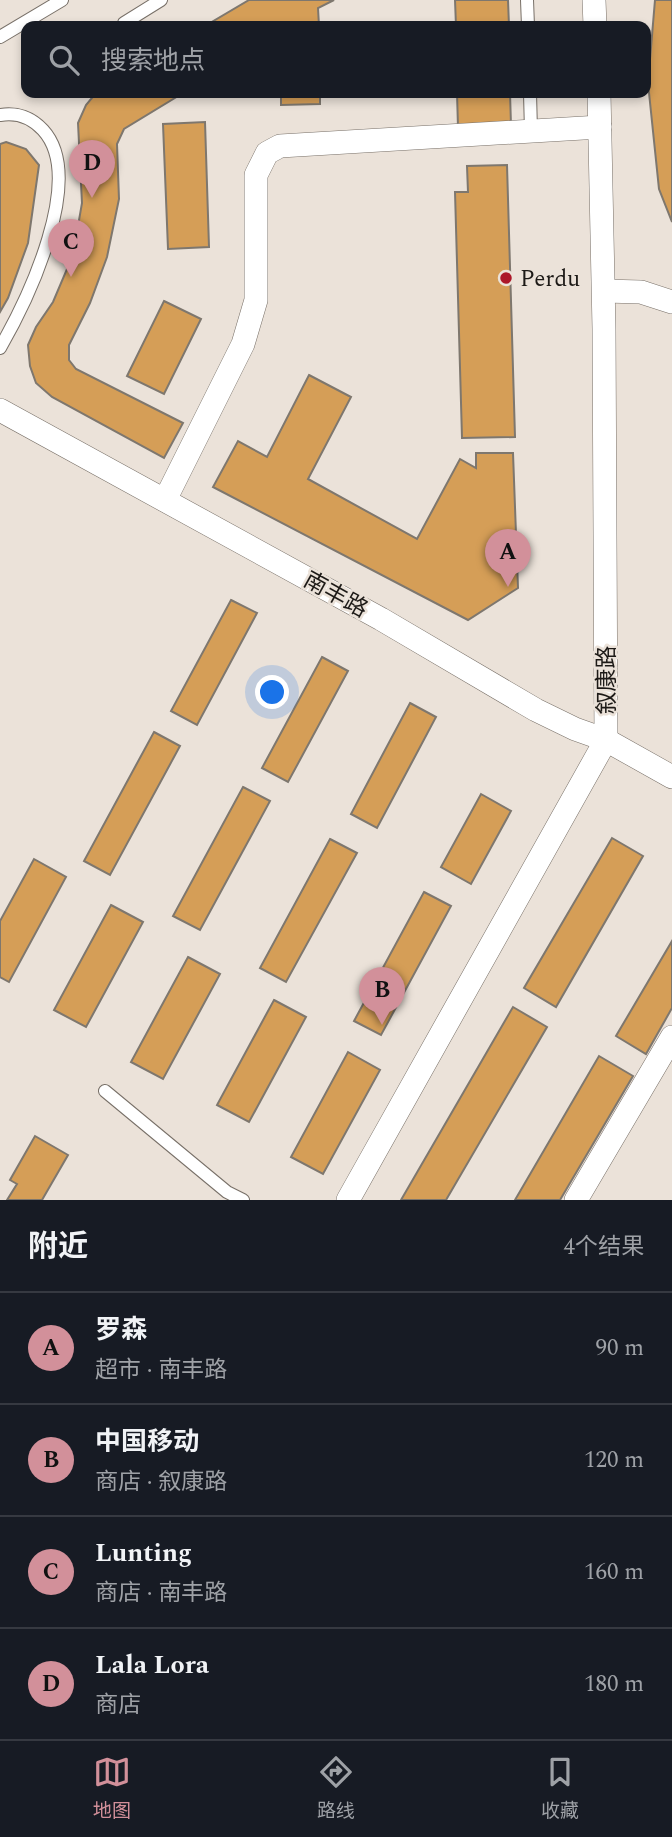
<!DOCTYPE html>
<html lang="zh">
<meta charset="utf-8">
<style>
:root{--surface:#171b24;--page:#242831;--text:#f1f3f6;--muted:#9ea1a6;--line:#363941;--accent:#d2909a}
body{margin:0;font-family:Spectral,"Noto Sans SC",serif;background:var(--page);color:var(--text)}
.you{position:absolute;left:273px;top:693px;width:24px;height:24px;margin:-18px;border:5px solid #fff;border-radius:50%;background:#1a73e8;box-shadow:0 0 0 10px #1a73e833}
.badge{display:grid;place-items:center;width:46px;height:46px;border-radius:50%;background:var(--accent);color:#111;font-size:23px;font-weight:700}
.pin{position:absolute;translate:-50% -58px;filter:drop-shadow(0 2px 4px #0008)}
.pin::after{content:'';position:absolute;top:37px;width:24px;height:21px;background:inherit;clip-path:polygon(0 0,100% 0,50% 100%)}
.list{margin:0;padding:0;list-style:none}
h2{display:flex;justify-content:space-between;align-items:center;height:91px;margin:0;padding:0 28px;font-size:30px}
h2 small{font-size:23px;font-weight:400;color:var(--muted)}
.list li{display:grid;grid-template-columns:46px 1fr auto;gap:21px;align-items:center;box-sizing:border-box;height:112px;padding:0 28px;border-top:2px solid var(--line)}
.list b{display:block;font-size:26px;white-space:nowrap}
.list p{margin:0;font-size:23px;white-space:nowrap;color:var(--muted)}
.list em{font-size:23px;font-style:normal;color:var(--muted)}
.icon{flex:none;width:38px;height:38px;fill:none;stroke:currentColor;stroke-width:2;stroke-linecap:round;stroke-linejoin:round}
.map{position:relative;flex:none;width:672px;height:1200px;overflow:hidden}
.search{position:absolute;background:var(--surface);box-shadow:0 4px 10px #0003;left:21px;right:21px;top:21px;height:77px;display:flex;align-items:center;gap:18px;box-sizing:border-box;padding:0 24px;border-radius:14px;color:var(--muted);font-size:26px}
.sheet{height:539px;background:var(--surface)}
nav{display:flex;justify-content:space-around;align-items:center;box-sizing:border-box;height:98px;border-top:2px solid var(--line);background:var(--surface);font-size:19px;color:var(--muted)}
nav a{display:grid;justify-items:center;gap:4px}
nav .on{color:var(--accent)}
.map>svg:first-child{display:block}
.building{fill:#d59e57;stroke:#7e776e;stroke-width:2}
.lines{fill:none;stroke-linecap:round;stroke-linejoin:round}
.service-casing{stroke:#787068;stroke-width:14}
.minor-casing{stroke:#787068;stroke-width:24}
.service{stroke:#fff;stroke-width:12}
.minor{stroke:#fff;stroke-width:23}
.poi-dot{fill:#ac1729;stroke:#ebe2d9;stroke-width:2.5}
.labels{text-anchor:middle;stroke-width:5;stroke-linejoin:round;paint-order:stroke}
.poi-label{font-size:23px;fill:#1d1a17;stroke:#ebe2d9;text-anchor:start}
.street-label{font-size:23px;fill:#1d1a17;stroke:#ebe2d9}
</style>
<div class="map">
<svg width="672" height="1200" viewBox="0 0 672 1200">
<rect width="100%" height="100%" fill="#ebe2d9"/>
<g class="building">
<path d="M249 0H334L318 8 319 26H205Z"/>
<path d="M455 0H508L509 26H456Z"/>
<path d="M655 0H672V222L659 189 648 83Z"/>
<path d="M96 93H183L124 129 117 144 119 199 107 257 90 303 69 345V360L76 369 183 423 164 458 52 397 36 383 30 366 28 345 36 327 53 302 73 255 82 203 78 123 86 105Z"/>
<path d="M281 93H320V104L281 105Z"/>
<path d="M457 93H510L511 125 458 127Z"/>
<path d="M205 122 209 247 168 249 163 124Z"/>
<path d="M6 142 26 149 39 165 28 243 8 298 0 312V144Z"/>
<path d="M507 165 515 437 462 438 455 192H468L467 166Z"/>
<path d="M164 301 201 319 164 394 127 376Z"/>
<path d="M309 375 351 397 308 479 417 539 460 459 476 468V453H513L518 588 468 620 213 487 238 441 267 457Z"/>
<path d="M231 600 257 613 197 725 171 711Z"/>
<path d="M322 657 348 671 288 782 262 768Z"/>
<path d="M410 703 436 717 377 828 351 814Z"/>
<path d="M154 732 180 746 110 875 84 861Z"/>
<path d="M243 787 270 801 200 930 173 916Z"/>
<path d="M481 794 511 811 471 884 441 867Z"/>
<path d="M612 838 643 856 556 1007 524 988Z"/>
<path d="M330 839 357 853 286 982 260 968Z"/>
<path d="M34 859 66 877 9 982 0 977V921Z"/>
<path d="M424 892 451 906 381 1035 354 1021Z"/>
<path d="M111 905 143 922 86 1027 54 1010Z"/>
<path d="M672 941V1008L646 1054 616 1036Z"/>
<path d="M188 957 220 974 163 1079 131 1062Z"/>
<path d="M274 1000 306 1017 249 1122 217 1105Z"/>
<path d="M513 1007 547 1027 446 1200H401Z"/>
<path d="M348 1052 380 1070 323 1174 291 1157Z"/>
<path d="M599 1056 633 1076 560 1200H515Z"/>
<path d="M35 1136 68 1155 42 1200H7L17 1184 10 1180Z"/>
</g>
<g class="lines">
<defs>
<g id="service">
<path d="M527 0 528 26"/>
<path d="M124 23 161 0"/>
<path d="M0 37 62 0"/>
<path d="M530 93 531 131"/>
<path d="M0 115C17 112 32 118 43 130 87 178 27 301 0 348"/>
<path d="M105 1091 227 1192 243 1200"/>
</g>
<g id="minor">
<path d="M594 0 595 26"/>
<path d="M604 291 641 292 672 302"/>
<path d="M0 410 381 619 536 710 575 729 606 740 672 777"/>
<path d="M165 500 243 344 256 300V175L267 153 280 146 600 127"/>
<path d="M348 1200 606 740 604 329 599 93"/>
<path d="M576 1200 672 1037"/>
</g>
</defs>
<use href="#service" class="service-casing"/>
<use href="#minor" class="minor-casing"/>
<use href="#service" class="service"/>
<use href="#minor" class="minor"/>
</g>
<circle class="poi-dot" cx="506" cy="278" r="7"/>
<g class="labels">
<g class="poi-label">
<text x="520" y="286">Perdu</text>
</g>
<g class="street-label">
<text transform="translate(336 594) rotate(29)" y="8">南丰路</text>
<text transform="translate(606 680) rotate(-90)" y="8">叙康路</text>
</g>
</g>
</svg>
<div class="you"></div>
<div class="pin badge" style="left:508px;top:587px">A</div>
<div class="pin badge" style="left:382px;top:1025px">B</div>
<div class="pin badge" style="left:71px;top:277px">C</div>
<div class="pin badge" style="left:92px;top:198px">D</div>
<div class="search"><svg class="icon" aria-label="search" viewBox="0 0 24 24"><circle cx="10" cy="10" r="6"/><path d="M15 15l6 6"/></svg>搜索地点</div>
</div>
<section class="sheet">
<h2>附近<small>4个结果</small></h2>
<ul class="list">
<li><span class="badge">A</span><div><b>罗森</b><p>超市 · 南丰路</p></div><em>90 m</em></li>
<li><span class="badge">B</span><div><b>中国移动</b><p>商店 · 叙康路</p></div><em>120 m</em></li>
<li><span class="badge">C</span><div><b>Lunting</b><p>商店 · 南丰路</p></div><em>160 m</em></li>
<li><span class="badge">D</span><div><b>Lala Lora</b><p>商店</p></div><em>180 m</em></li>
</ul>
</section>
<nav>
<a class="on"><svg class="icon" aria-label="map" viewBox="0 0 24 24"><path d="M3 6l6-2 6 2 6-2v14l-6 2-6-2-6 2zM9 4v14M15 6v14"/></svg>地图</a>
<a><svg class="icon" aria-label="directions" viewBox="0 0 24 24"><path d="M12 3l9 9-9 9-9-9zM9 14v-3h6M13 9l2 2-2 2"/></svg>路线</a>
<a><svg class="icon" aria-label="saved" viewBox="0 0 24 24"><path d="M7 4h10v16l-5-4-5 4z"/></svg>收藏</a>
</nav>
